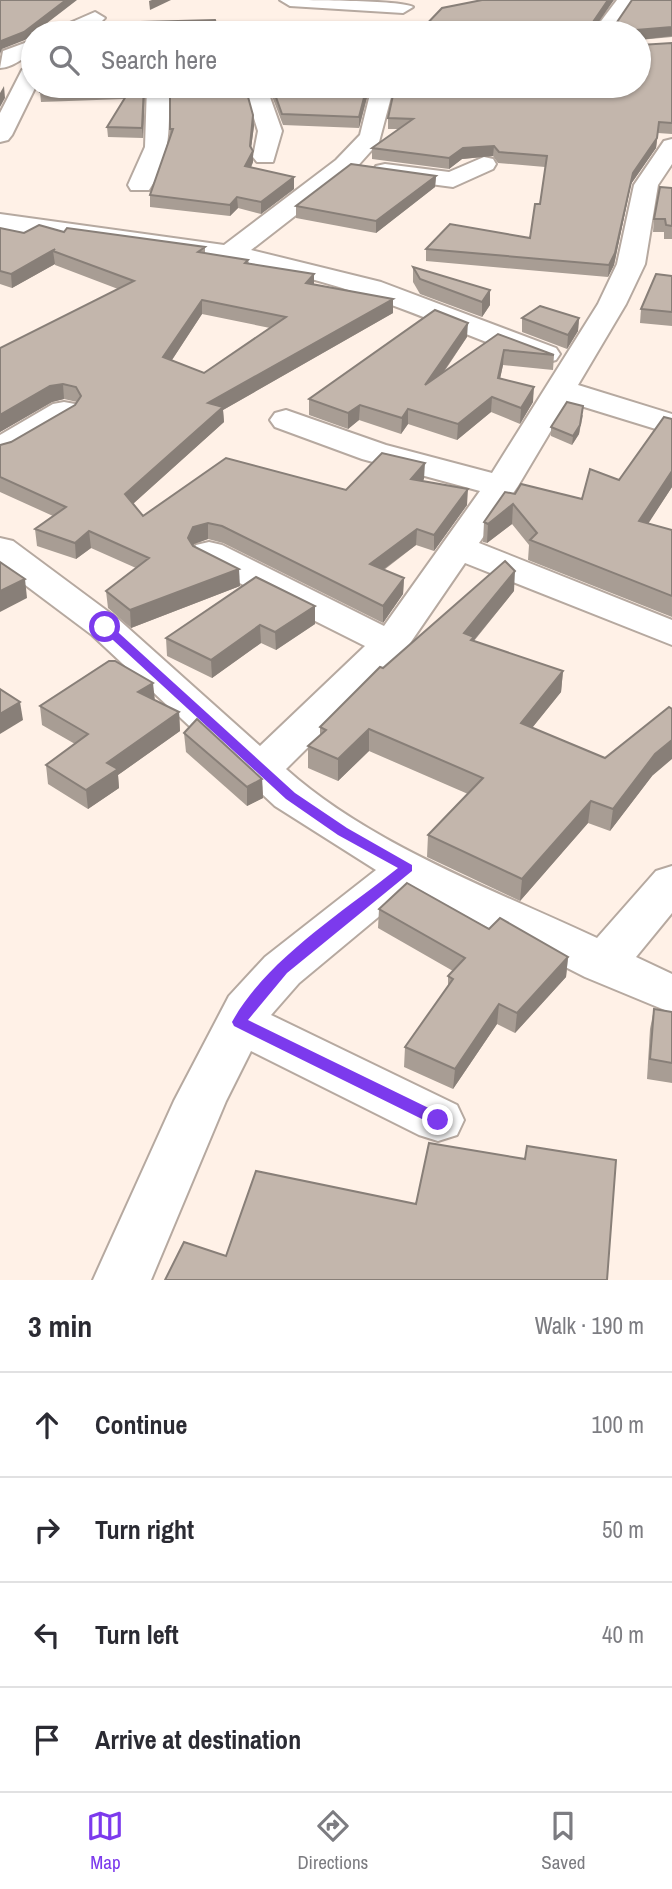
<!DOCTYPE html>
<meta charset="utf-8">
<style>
:root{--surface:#fff;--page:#f7f7f7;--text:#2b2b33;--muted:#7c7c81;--line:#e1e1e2;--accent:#7c3aed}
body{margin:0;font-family:"Archivo Narrow",sans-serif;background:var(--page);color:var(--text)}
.stop{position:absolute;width:21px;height:21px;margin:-16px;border:5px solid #7c3aed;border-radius:50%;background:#fff}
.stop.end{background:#7c3aed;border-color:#fff;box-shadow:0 2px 7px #0008}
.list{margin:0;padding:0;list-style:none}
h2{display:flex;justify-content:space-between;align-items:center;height:91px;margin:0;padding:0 28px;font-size:30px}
h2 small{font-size:23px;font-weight:400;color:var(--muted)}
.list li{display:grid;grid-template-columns:46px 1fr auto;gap:21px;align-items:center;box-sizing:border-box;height:105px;padding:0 28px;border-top:2px solid var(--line)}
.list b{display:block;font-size:26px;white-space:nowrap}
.list em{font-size:23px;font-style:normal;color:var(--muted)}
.icon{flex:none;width:38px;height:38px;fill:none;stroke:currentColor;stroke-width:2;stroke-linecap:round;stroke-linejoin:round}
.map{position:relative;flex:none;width:672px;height:1280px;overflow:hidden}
.search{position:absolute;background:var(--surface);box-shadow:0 2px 5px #0004;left:21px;right:21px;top:21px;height:77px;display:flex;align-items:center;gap:18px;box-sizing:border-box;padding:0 24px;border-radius:38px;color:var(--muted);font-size:26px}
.sheet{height:511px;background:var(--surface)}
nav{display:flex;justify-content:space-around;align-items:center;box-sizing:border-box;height:98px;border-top:2px solid var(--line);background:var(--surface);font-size:19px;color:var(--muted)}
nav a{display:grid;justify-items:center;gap:4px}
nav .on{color:var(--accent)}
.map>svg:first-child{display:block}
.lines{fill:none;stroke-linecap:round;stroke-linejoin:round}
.minor-casing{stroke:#b6a9a0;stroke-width:4}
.minor{fill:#fff;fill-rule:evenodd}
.wall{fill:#a89d94;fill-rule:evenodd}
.shaded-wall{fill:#887f78}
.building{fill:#c3b6ac;stroke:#887f78;stroke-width:2;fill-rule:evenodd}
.route{fill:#7c3aed}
</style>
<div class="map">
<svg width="672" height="1280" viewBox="0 0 672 1280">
<rect width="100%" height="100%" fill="#fff1e7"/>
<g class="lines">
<defs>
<g id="minor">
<path d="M280 0C302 0 402 0 413 7L403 13 290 6Z"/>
<path d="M617 0H637L612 33H592Z"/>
<path d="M95 12 105 18C92 33 71 34 53 33L56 29Z"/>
<path d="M33 40V53C22 58 12 68 0 68L3 51Z"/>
<path d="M33 64V86H36L12 135 8 140 0 142V113L22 70Z"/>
<path d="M147 86H169C169 125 172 157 149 190H131L128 185 145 147Z"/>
<path d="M244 86H266L282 131 273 162H257L253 157 258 131Z"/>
<path d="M372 86H394L379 142 354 170 251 250 381 282 556 348 560 354 556 360 545 363 534 360C461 334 390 300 315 280 212 254 105 244 0 230V214L224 245 336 160 360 135Z"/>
<path d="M672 139V164L658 185 645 264 626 304 578 385 672 414V434L568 402 518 486 479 543 672 620V645L465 563 404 652 286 769C371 845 494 890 597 938L656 871 672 866V913L636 957 672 974V1013L585 977 412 889 299 983 271 1015 457 1105 464 1120 457 1135 438 1141 419 1135 251 1051 226 1101 151 1280H93L174 1101 229 996 265 957 376 870 275 806 92 635 0 566V538L13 541 118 619 260 746 365 646 196 561 191 553 196 545 209 542 222 545 384 626 480 491 362 459 275 427 270 420 275 413 286 410 386 445 492 473 598 304 617 264 634 185 664 141Z"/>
<path d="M484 157 493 159 496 164 493 169 453 187 385 178 376 176 373 171 376 166 385 164 449 172Z"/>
<path d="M64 402 75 404 80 411 75 418 12 456 0 459V435L53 404Z"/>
</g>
</defs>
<use href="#minor" class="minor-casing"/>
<use href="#minor" class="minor"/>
</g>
<g class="wall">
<path d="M672 0V37L639 40 640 45 672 43V134L658 133 656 148 631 184 614 265 608 277 426 261V249L530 238 540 204 545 167 498 163 493 156 462 159 449 169 372 159V148L399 129H388V118L639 33H421V30L615 25Z"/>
<path d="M41 86H145L143 138 108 137 107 127 124 99 41 102 40 92Z"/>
<path d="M268 86H370L359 128 283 125Z"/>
<path d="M253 115 254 126 251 148 253 162 251 168 294 177V189L261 214 238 208 230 216 150 207V195L170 136V129Z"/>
<path d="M436 176 435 187 376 233 296 218V206Z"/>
<path d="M672 188V239H664V232H653L654 219Z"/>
<path d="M0 228 24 233 64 232 205 247V253L248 260 249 264 314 285 393 299V313L223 410 224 422 133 504 143 516 424 479 423 481 467 505 434 551 416 545 384 570 404 578 403 594 383 623 223 543 208 539 194 544 193 546 240 586 131 628 108 608 106 591 136 568 91 548 76 559 37 546 35 529 53 516 0 492V445L11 442 75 405 77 402 64 399 52 402 0 432V348L118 289 55 265V264L12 288 0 284ZM202 314 270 328 204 373 172 360Z"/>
<path d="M413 267 490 305 482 317 420 294 413 282Z"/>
<path d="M672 276V326L640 323 641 309Z"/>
<path d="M522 318H579L578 331 567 349 522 332Z"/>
<path d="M498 334 554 355 553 370 503 365 500 378 533 402 520 424 491 412 457 440 408 424 401 434 359 420 348 429 309 415V399L467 337 444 372Z"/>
<path d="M583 415 579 434 572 445 551 436V427Z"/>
<path d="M672 419V487L648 523 672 530V617L528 560 529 545 512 524 487 543 483 542 484 522 515 494 582 499 619 480Z"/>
<path d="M514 591 474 641 563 671 561 692 532 728 605 758 652 776 610 831 588 823 520 901 427 857 428 835 468 794 369 751 338 781 308 768V746L320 735V727L383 668Z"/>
<path d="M315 606V624L276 650 261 643 212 678 167 656 166 638Z"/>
<path d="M155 700 179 712 180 731 118 775 119 788 88 809 48 784 46 765 75 744 42 725 40 706Z"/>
<path d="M184 733 262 779 263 798 247 806 186 752Z"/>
<path d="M379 909 489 929 568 957 566 977 515 1033 497 1024 453 1089 404 1067 405 1047 448 987V976L453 971 378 928Z"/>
<path d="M654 1009 672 1012V1083L647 1079 650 1029Z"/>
</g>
<g class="shaded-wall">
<path d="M66 0H77L25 40 2 49 0 54V44L1 41Z"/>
<path d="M152 0H171L150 10 149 1Z"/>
<path d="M608 0H614L591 33V25Z"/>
<path d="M672 27V36L639 40V33H637V30Z"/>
<path d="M4 86 5 98 0 107V93Z"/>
<path d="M144 86H145L143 138 142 128Z"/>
<path d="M367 86H370L359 128V117Z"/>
<path d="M253 115 254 126 250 156 253 151V162L246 177 245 166 250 146Z"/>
<path d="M659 122 656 148 631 184 614 265 608 277 609 265 633 173Z"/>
<path d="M494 146 493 156 462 159 449 169V158L463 148Z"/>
<path d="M436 176 435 187 376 233V221Z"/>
<path d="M294 177V189L261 214V202Z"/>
<path d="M237 197 238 208 230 216V205Z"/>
<path d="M55 249 53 251 55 264 12 288 11 274Z"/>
<path d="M314 274V288L306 283Z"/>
<path d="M490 290V305L482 317V302Z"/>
<path d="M393 299V313L223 410 224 422 126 510 125 494 208 403Z"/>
<path d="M202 300V314L164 372 163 357Z"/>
<path d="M579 318 578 331 567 349 568 335Z"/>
<path d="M468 323 467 337 424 400 425 385Z"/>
<path d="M504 350 503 365 497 393 498 378Z"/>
<path d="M63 384 64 399 52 402 0 432V415L50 386Z"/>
<path d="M534 387 533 402 520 424 521 408Z"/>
<path d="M492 397 491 412 457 440 458 424Z"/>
<path d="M360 405 359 420 348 429V413Z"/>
<path d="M583 406 579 434 572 445 573 436Z"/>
<path d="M408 409V424L401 434 402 418Z"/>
<path d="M425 463 424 479 410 495 411 479Z"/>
<path d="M672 471V487L637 541 639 521Z"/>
<path d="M468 489 467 505 434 551V535Z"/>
<path d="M513 504 512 524 487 543 488 524Z"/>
<path d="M208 523V539L194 544 189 554 188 538 193 527Z"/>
<path d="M417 529 416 545 369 580 370 564Z"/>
<path d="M89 531 91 548 76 559 75 543Z"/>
<path d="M239 569 240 586 131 628 130 610Z"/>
<path d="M515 571 514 591 474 640 473 658 464 633Z"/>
<path d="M404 578 403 594 383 623V606Z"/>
<path d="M25 579 27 598 0 612V591Z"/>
<path d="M315 606V624L276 650 275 632Z"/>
<path d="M260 625 261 643 212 678 211 660Z"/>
<path d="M563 671 561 692 519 744 521 723Z"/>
<path d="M153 683 155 701 138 692Z"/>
<path d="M20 702 23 720 0 734V714Z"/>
<path d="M179 712 180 731 118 775 119 788 88 809 86 790 107 763Z"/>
<path d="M369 729V751L338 781V759Z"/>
<path d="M672 740V759L652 776 610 831 613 809 655 754Z"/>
<path d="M262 779 263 798 247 806V787Z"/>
<path d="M591 801 588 823 520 901 522 879Z"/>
<path d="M568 957 566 977 515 1033 517 1013Z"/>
<path d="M499 1004 497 1024 453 1089 455 1069Z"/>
</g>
<g class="building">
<path d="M0 0H66L24 32 1 41 0 44Z"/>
<path d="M482 0H608L591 25H615L632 0H672V27L637 30 638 33H427L421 30 442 8Z"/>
<path d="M215 20 216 24H242L241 29 296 33H88L89 30H139L141 22Z"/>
<path d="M639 38 640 45 672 43V123L659 122 657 138 633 173 615 253 609 265 426 249 450 224 530 238 535 204H540L547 156 499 152 494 146 463 148 449 158 372 148 413 119 388 118 395 86H639Z"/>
<path d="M41 86H144L142 128 107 127 131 88 40 92Z"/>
<path d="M170 86H245L253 115 250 146 253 151 245 166 294 177 261 202 237 197 230 205 150 195 173 129H170Z"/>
<path d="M272 86H367L359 117 282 114Z"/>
<path d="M351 164 436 176 376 221 296 206Z"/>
<path d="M660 187 672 188V226L666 225 665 219H654Z"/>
<path d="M39 225 64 232 67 228 205 247 198 252 248 260 245 263 314 274 306 283 393 299 208 403 223 407 125 494 143 516 226 458 346 490 382 453 425 463 411 479 468 489 434 535 417 529 370 564 404 578 383 606 222 526 208 523 193 527 188 538 193 546 239 569 130 610 106 591 149 558 89 531 75 543 35 529 66 507 0 477V445L11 442 75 405 81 396 76 387 63 384 50 386 0 415V348L134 281 53 251 55 249 11 274 0 271V228L24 233ZM202 300 286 317 204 373 163 357Z"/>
<path d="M413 267 490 290 482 302 420 279Z"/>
<path d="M656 274 672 276V312L641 309Z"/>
<path d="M540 306 579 318 568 335 522 318Z"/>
<path d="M435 310 468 323 425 385 498 334 554 355 504 350 498 378 534 387 521 408 492 397 458 424 408 409 402 418 360 405 348 413 309 399Z"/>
<path d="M567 402 583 406 580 425 573 436 551 427Z"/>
<path d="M664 417 672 419V471L639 521 672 530V596L530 540 537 533 513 504 488 524 484 522 505 492 515 494 521 484 582 499 590 469 619 480Z"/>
<path d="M505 561 515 571 464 633 474 637 471 640 563 671 521 723 605 758 669 707 672 709V740L655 754 613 809 591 801 522 879 428 835 483 778 369 729 338 759 308 746 326 730 320 727 380 667 383 668Z"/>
<path d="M0 562 25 579 0 591Z"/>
<path d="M256 577 315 606 275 632 260 625 211 660 166 638Z"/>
<path d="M109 661H115L153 683 138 692 179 712 107 763 118 769 86 790 46 765 88 734 40 706Z"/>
<path d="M0 689 20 702 0 714Z"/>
<path d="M197 719 262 779 247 787 184 733Z"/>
<path d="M407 883 489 929 500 918 568 957 517 1013 499 1004 455 1069 405 1047 453 979 448 976 465 958 379 909Z"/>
<path d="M654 1009 672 1012V1063L650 1059Z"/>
<path d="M429 1143 525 1159 527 1146 616 1160 607 1280H165L184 1242 226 1256 256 1171 416 1204Z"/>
</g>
<path class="route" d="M101 624H109L295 793 347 828 412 865V871L287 973 248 1020 443 1115V1124H432L234 1026 232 1022C266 960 343 912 398 868L338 835 286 799 101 629Z"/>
</svg>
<div class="stop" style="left:105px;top:627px"></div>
<div class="stop end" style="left:438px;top:1120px"></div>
<div class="search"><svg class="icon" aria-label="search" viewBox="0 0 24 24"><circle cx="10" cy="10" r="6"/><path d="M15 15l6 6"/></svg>Search here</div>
</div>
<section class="sheet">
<h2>3 min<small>Walk · 190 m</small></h2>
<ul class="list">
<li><svg class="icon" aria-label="ahead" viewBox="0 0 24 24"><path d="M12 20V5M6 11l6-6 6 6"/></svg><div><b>Continue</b></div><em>100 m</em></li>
<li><svg class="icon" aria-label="right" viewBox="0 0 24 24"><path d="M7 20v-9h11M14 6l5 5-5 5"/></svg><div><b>Turn right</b></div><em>50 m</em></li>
<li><svg class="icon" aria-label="left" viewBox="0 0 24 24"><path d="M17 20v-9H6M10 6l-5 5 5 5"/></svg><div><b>Turn left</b></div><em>40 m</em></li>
<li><svg class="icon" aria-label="arrive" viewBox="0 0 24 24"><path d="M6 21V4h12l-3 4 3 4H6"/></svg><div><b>Arrive at destination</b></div></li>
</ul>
</section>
<nav>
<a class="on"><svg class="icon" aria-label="map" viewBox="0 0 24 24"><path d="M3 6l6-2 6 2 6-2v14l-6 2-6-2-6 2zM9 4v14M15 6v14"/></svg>Map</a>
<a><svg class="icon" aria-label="directions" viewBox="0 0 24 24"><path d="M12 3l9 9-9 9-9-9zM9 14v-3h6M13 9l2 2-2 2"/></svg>Directions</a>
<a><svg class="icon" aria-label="saved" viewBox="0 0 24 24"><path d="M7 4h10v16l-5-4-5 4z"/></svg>Saved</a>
</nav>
